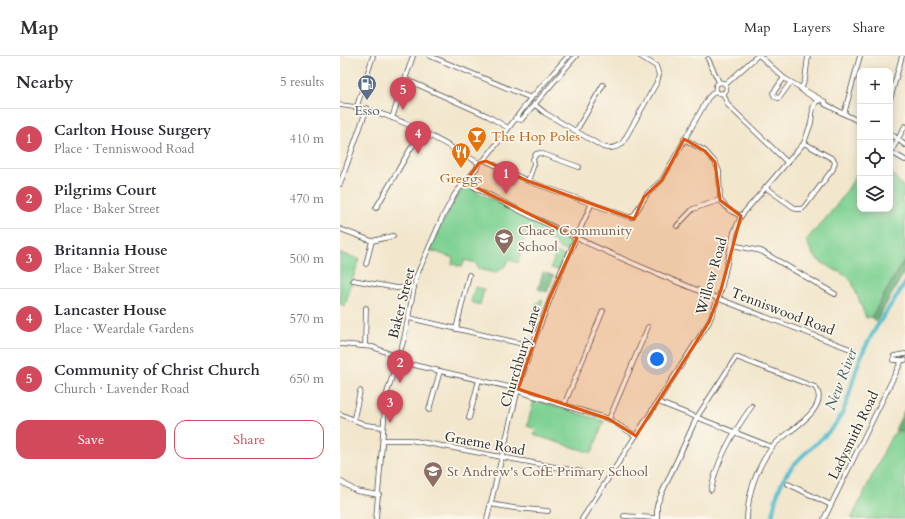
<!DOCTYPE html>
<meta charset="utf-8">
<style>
:root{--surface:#fff;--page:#f2f2f3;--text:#2b2b33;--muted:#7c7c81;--line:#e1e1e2;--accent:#d1495b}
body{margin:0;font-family:Cardo,serif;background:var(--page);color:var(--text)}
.controls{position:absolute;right:12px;top:12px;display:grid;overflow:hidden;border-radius:8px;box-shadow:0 2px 10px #0003}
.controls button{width:36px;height:36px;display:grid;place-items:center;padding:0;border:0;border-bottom:1px solid var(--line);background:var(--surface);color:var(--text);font:20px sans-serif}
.you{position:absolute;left:317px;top:303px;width:14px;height:14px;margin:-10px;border:3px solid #fff;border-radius:50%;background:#1a73e8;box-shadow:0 0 0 6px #1a73e833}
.badge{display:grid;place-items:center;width:26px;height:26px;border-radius:50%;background:var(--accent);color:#fff;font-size:13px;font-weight:700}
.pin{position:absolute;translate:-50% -33px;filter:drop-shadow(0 1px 2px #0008)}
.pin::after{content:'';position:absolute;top:21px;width:14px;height:12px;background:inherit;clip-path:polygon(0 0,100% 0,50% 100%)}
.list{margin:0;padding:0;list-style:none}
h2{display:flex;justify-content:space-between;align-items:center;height:52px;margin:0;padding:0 16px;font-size:17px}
h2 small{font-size:13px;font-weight:400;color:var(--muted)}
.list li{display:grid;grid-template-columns:26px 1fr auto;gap:12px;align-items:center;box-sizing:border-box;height:60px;padding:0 16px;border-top:1px solid var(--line)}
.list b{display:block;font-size:15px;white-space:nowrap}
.list p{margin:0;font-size:13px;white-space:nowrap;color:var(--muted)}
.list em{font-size:13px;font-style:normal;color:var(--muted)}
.actions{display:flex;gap:8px;padding:12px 16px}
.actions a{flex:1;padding:9px 0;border:1px solid var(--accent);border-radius:12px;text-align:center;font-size:14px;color:var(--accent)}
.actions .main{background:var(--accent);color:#fff}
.icon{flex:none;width:22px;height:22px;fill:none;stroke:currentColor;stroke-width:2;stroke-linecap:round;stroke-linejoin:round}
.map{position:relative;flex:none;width:565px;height:463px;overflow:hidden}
header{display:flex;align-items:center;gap:24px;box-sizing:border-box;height:56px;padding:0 20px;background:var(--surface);border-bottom:1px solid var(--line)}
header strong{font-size:19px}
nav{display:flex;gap:22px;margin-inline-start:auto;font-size:14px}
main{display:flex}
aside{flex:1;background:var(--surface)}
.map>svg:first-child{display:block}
.green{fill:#7ed193;stroke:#547e5f}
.forest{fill:#66b37d;stroke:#486f54}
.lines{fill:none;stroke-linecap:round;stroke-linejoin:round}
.canal{stroke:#53bece;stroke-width:4}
.minor-casing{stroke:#494743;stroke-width:5.5}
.minor{stroke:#fff;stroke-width:4}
.marked{fill:#df570e;fill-opacity:0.2;stroke:#df570e;stroke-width:3;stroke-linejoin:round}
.labels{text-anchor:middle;stroke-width:3.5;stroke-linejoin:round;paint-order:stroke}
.service-label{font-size:14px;fill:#4e5e75;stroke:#fbf7ec}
.food-label{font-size:14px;fill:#c56008;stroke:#fbf7ec;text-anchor:start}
.education-label{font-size:14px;fill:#785e54;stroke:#fbf7ec;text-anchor:start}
.street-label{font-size:14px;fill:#2b2b2b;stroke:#fbf7ec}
.water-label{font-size:15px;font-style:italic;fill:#395e64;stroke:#fbf7ec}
</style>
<header>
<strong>Map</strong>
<nav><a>Map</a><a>Layers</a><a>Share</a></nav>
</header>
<main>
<aside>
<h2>Nearby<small>5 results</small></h2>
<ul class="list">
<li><span class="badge">1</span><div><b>Carlton House Surgery</b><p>Place · Tenniswood Road</p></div><em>410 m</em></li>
<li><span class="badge">2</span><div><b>Pilgrims Court</b><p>Place · Baker Street</p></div><em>470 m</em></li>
<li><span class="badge">3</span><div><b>Britannia House</b><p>Place · Baker Street</p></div><em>500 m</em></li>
<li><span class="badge">4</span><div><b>Lancaster House</b><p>Place · Weardale Gardens</p></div><em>570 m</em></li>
<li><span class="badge">5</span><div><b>Community of Christ Church</b><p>Church · Lavender Road</p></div><em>650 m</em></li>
</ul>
<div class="actions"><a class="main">Save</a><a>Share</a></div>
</aside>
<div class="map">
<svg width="565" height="463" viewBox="0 0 565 463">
<rect width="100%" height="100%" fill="#fbf7ec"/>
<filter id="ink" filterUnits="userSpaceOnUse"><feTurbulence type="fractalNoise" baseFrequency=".025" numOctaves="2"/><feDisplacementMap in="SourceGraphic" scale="8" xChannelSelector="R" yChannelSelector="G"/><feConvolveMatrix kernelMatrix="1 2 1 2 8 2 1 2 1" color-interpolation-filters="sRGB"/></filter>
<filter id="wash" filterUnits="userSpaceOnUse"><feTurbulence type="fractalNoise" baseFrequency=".012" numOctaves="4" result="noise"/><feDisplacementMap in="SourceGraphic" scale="16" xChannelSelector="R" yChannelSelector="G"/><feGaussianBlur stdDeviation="0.9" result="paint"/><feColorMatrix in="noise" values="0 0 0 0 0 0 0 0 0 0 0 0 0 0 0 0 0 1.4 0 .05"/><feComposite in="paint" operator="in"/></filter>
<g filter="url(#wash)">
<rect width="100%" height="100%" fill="#f2e6cc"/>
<g class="green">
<path d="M520 111V153H550V115L565 133V138L561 145 565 148V202L531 261 526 262 512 226 506 220 479 205 473 199 466 184C486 163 508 138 520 111Z"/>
<path d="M126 129 154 145 226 179 230 189 227 195 220 193 214 185 186 178 178 207 169 204 163 212 155 217 138 213 136 207 125 204 122 211 112 208 113 202 90 194C100 171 110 149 126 129Z"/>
<path d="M216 196 225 200 218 214 211 212Z"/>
<path d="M0 197 19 203 5 250 0 248Z"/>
<path d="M135 231 144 233 140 249 131 246Z"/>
<path d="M201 243 203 244 196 265 191 264 196 248Z"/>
<path d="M194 344 264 365 252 397 194 379 196 373 187 370Z"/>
<path d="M555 376H565V463H511L552 379H554Z"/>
</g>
<g class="forest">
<path d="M565 203V215L536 266 532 262Z"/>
<path d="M203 216 214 220 207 236 198 233Z"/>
<path d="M565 353V375L555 374Z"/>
</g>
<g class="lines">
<path class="canal" d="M432 463C436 431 445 414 470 393 481 383 491 376 499 363 510 346 511 325 519 306 529 278 550 252 565 227"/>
</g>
</g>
<g filter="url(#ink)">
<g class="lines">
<defs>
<g id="minor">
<path d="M90 0 191 42"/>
<path d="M420 0 444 22 485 46 487 49"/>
<path d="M368 3 379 26"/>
<path d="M444 22 433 37 435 41 438 42 440 41 450 27"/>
<path d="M65 23 148 60 168 72"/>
<circle cx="381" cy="32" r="5.5"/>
<path d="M386 28 417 0"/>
<path d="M461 33 465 24 468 0"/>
<path d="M463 35 479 45"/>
<path d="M383 37 388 49 448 107"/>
<path d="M550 44 562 0"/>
<path d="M194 48 205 57 263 91C270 93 276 92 282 88L317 26 319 19 316 10 300 0"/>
<path d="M485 48 520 66"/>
<path d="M0 49C50 53 96 83 139 107"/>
<path d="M17 50 33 0"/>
<path d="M504 58 520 0"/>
<path d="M52 62 73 0"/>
<path d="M175 62 181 64 182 63 236 0"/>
<path d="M565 70 551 96 565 104"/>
<path d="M236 75 263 29"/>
<path d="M550 77 565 89"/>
<path d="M344 83 365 95 375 106 379 115 380 144 389 154 401 160"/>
<path d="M144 104 188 125 289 161H293L307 138 322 124 368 42 376 34"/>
<path d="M188 125 194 108 193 103 196 98 200 97 239 111"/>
<path d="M125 126C249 194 381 245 513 294"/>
<path d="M0 128 27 52"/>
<path d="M425 131 456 153H462L465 150 493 113 495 106 493 103 464 87"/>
<path d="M36 152 71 92 83 76"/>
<path d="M337 170 353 153 380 144"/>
<path d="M0 173 32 185 26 208"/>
<path d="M32 185 53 180"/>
<path d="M392 189 421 195 495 238"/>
<path d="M13 224 56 232 74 231"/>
<path d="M69 262 192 290"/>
<path d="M116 273 129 219"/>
<path d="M0 288 33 291 58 301"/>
<path d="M25 290 26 252"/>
<path d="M554 300 565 298"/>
<path d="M553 304H565"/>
<path d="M74 309 178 333 181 336 269 363 296 380"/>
<path d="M318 346 432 391"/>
<path d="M224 349 263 255"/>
<path d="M89 354 100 315"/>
<path d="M0 358 26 369 43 371"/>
<path d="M14 362 20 335"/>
<path d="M129 362 139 324"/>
<path d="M269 363 308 271"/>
<path d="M43 384H70L242 416"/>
<path d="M0 425 16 435 39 439"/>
<path d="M448 428 491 449"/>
<path d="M371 434C377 403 394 375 412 350"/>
<path d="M150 448 174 452 208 455"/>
<path d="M284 460 316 462"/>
<path d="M36 463 46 340 64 283 76 221 102 162 115 138 136 113 139 107 144 104 152 94 191 42 228 0"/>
<path d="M147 463 178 333 192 290 219 220 251 149"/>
<path d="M242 463 369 266 381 234 394 176 401 160 464 87 471 67 473 52 478 42"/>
<path d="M317 463V449L321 439 357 361 396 301 475 331C493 353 442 378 432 391 416 413 408 436 407 463"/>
<path d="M484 463 562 304"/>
</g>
</defs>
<use href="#minor" class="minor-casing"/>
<use href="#minor" class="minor"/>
</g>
</g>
<path class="marked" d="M344 83 365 95 375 106 380 144 401 160 381 234 369 266 296 380 269 363 178 333 209 243 237 182 125 126 139 107 146 105 188 125 294 163 304 141 322 124Z"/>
<defs>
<symbol id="fuel-pin" viewBox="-11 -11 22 30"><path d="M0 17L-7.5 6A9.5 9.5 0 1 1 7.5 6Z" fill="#5c6f8a" stroke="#fbf7ec"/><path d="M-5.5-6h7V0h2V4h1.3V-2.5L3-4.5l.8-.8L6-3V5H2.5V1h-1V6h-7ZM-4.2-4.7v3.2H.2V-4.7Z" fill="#fff"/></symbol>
<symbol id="bar-pin" viewBox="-11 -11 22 30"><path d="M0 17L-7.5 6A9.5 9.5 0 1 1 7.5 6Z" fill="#e8710a" stroke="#fbf7ec"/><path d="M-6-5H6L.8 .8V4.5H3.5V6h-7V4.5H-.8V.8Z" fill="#fff"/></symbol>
<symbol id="restaurant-pin" viewBox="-11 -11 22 30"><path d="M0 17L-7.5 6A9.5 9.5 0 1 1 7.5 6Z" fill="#e8710a" stroke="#fbf7ec"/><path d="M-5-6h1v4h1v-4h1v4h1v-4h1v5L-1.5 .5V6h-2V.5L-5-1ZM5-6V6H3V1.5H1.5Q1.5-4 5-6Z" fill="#fff"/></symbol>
<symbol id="school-pin" viewBox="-11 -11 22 30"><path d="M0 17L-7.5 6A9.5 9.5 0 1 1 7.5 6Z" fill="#8d6e63" stroke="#fbf7ec"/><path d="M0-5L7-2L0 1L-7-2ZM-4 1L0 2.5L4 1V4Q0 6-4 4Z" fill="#fff"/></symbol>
</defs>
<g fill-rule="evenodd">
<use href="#fuel-pin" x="16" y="17" width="22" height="30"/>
<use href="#bar-pin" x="126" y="69" width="22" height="30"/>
<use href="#restaurant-pin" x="110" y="85" width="22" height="30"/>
<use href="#school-pin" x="153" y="171" width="22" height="30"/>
<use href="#school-pin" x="82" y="404" width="22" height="30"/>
</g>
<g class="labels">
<g class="service-label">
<text x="27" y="59">Esso</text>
</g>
<g class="food-label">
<text x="151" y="85">The Hop Poles</text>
<text x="121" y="127" text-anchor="middle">Greggs</text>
</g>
<g class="education-label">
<text x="178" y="179">Chace Community<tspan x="178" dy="16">School</tspan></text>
<text x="107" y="420">St Andrew's CofE Primary School</text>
</g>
<g class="street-label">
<text transform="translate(371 220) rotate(-74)" y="5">Willow Road</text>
<text transform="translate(61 247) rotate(-76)" y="5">Baker Street</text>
<text transform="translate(443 255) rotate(21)" y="5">Tenniswood Road</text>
<text transform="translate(180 300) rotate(-73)" y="5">Churchbury Lane</text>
<text transform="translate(513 379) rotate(-64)" y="5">Ladysmith Road</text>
<text transform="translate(145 387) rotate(10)" y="5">Graeme Road</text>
</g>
<g class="water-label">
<text transform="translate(501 323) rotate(-69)" y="5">New River</text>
</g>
</g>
</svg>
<div class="controls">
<button>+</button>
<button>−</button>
<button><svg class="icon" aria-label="locate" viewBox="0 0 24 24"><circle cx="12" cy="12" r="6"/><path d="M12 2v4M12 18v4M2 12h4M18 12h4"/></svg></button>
<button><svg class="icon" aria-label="layers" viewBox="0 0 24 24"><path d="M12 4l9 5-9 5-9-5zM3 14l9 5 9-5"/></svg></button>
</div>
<div class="you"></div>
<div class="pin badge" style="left:166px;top:138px">1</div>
<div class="pin badge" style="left:60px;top:327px">2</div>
<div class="pin badge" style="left:50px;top:367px">3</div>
<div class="pin badge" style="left:78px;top:98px">4</div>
<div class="pin badge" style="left:63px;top:54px">5</div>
</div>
</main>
